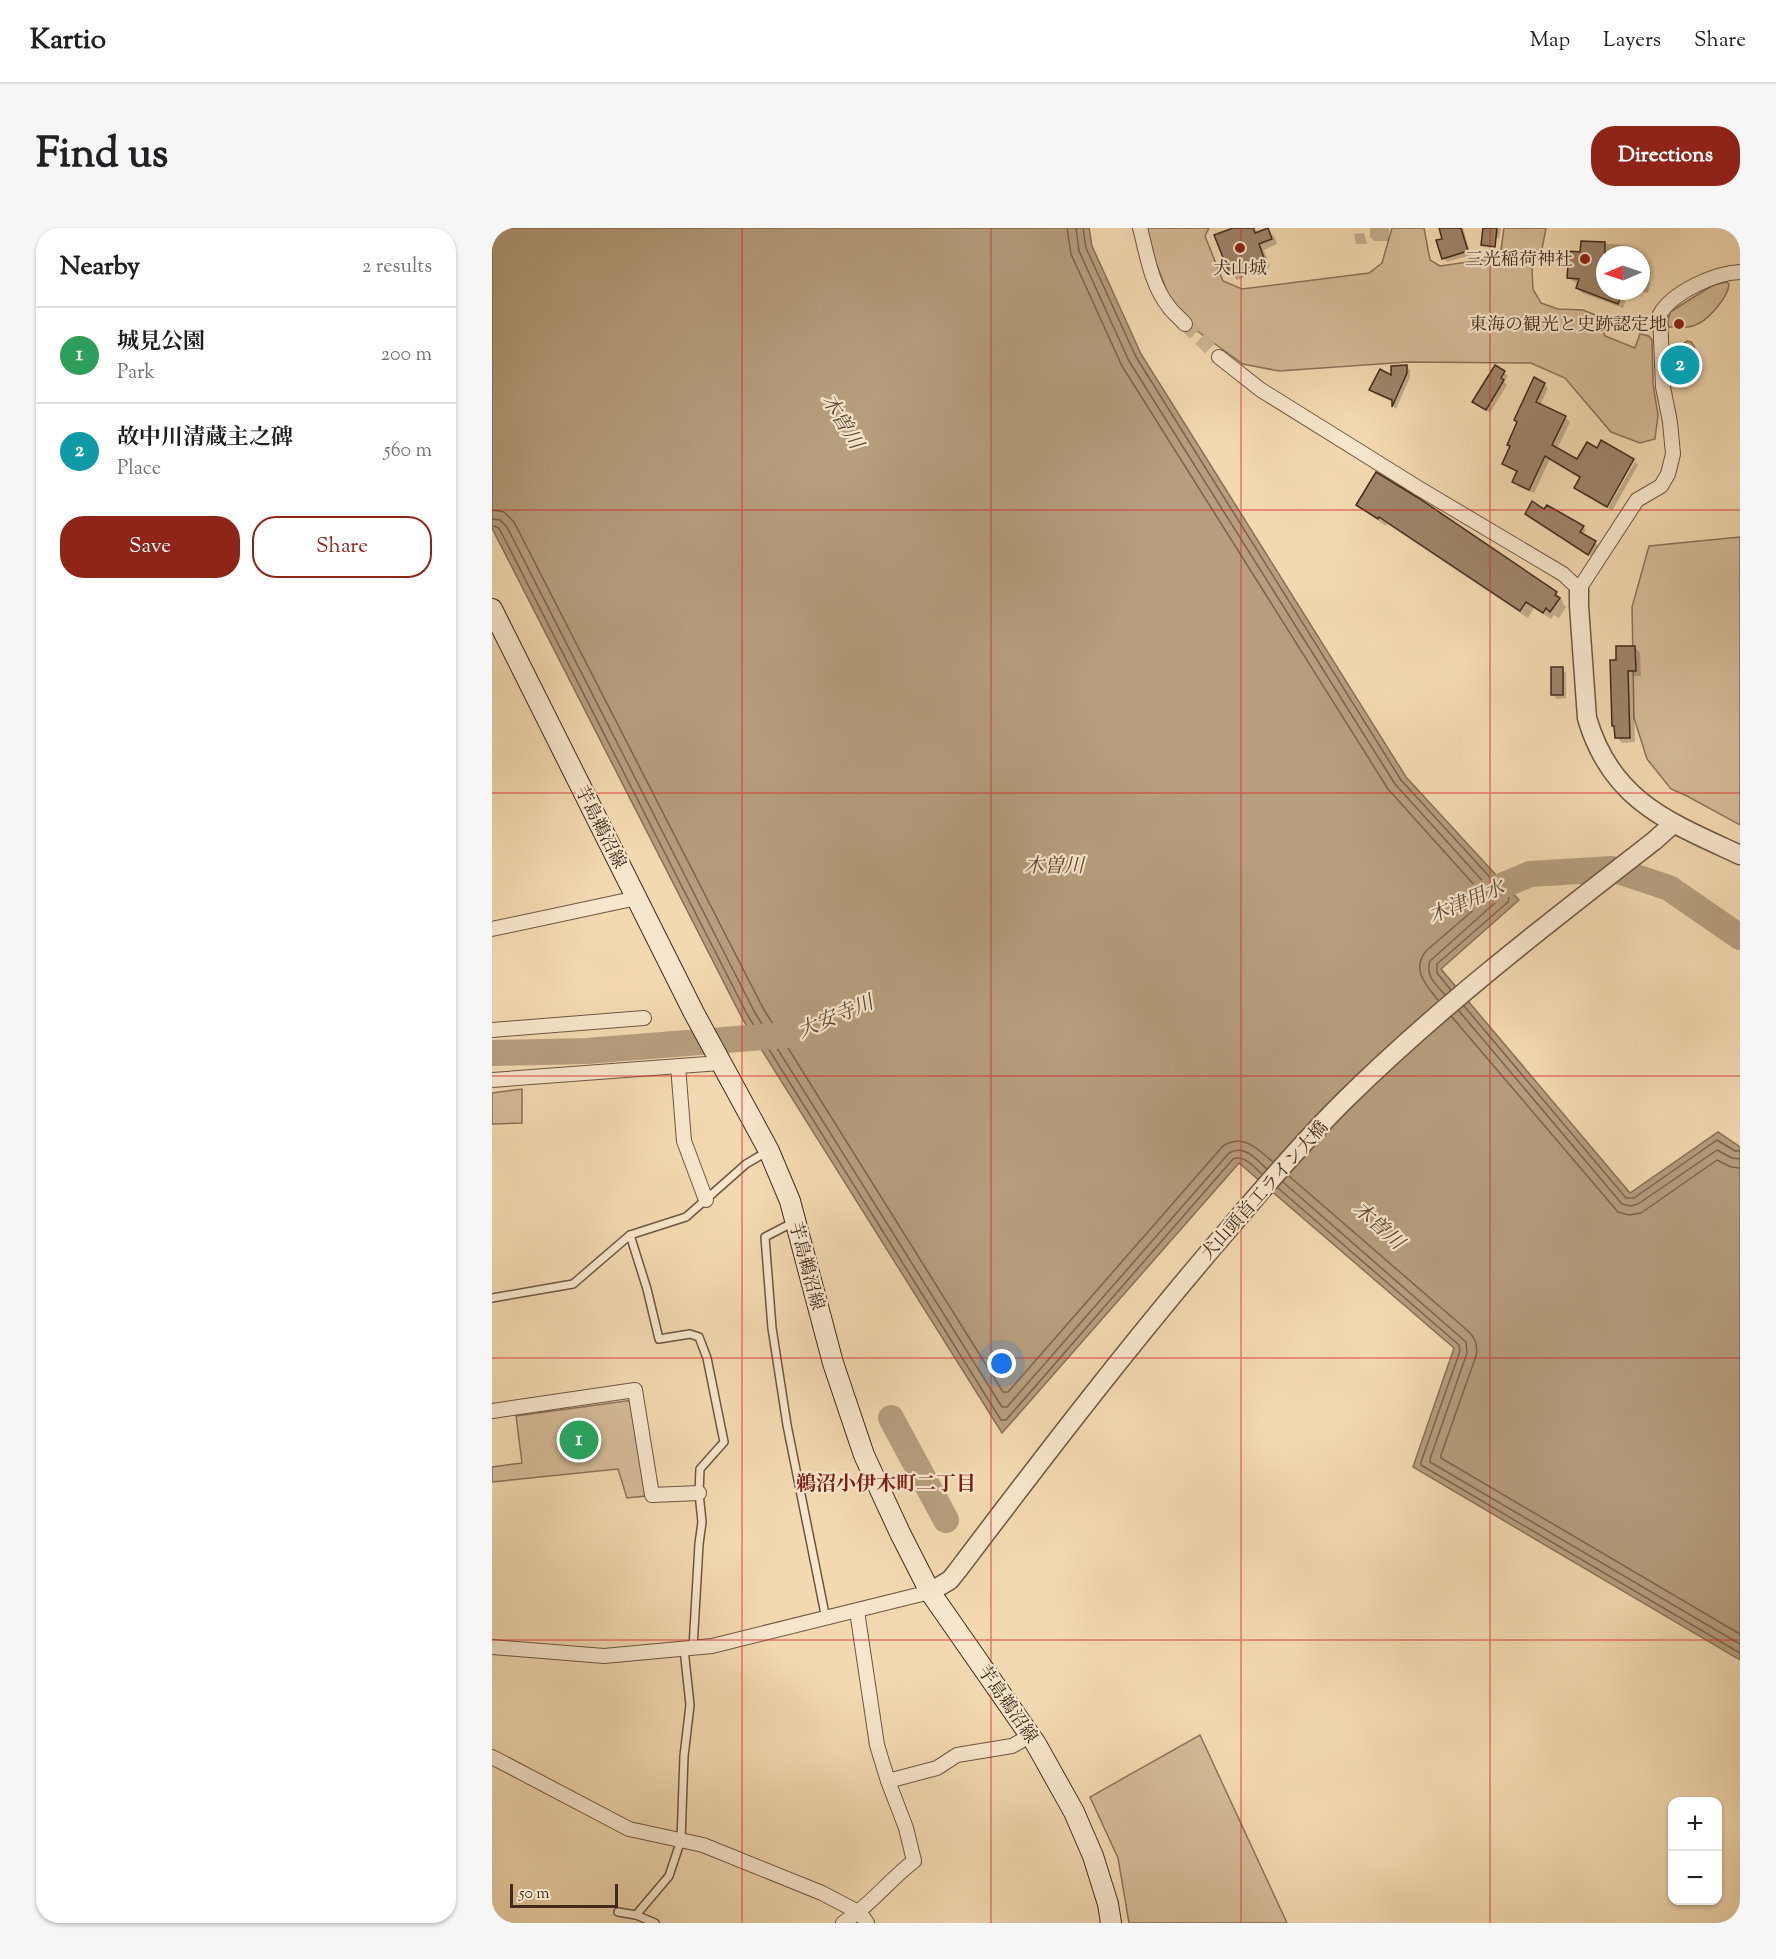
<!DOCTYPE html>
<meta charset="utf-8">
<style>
:root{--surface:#fff;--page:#f6f6f6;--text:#202124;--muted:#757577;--line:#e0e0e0;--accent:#8f2418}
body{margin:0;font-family:"Sorts Mill Goudy","Noto Serif JP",serif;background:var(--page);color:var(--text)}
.controls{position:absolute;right:18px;bottom:18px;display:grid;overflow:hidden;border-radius:12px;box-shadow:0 2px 4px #0004}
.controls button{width:54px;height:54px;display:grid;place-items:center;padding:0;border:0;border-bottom:2px solid var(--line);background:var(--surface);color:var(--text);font:30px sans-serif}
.compass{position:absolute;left:1104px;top:18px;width:54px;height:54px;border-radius:50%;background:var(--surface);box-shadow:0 2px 4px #0004;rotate:268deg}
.scale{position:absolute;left:18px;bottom:15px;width:108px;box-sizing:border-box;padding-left:6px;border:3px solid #412a1c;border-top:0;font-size:16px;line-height:21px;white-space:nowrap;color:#412a1c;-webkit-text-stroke:4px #f7e6cc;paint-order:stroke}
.you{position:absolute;left:510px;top:1136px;width:21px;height:21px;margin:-15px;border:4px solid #fff;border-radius:50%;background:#1a73e8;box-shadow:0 0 0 9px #1a73e833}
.badge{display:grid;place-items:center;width:39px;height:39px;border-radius:50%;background:var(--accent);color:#fff;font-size:20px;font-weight:700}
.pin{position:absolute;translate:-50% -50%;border:3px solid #fff;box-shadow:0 2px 6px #0006}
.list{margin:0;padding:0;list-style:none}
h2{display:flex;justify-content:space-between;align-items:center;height:78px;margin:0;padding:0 24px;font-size:26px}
h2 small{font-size:20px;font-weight:400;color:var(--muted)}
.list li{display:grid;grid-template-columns:39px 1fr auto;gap:18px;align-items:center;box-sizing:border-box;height:96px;padding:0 24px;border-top:2px solid var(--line)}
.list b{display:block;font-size:22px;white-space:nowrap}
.list p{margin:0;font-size:20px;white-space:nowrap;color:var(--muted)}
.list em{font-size:20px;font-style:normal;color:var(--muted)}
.actions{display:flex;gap:12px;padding:18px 24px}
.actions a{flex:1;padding:14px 0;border:2px solid var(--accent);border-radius:24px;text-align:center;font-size:21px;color:var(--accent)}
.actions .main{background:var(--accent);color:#fff}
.map{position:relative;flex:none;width:1248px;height:1695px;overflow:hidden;border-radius:24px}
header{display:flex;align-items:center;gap:36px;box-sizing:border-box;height:84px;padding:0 30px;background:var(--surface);border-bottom:2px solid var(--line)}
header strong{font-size:28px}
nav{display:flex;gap:33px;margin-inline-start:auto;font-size:21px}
.intro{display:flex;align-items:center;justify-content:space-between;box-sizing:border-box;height:144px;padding:0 36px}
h1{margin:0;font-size:42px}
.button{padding:15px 27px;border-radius:24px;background:var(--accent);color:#fff;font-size:21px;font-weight:700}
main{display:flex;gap:36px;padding:0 36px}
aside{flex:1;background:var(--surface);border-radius:24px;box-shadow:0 2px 4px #0004}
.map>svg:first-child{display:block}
.green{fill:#d5bb98;stroke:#8b725a;stroke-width:1.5}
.water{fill:#b69e7e;stroke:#877057;stroke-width:1.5}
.shadow{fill:#0003}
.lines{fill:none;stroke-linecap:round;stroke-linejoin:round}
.shore{stroke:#7c644d;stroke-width:1.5}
.river{stroke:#b69e7e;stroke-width:26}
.building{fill:#9e8569;stroke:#412a1c;stroke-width:1.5}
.minor-tunnel{stroke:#cfb693;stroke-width:14;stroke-dasharray:14 7;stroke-linecap:butt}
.service-casing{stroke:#6e5641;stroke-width:10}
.minor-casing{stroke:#6e5641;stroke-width:16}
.tertiary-casing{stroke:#6e5641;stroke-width:21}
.secondary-casing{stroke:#412a1c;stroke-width:22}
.service{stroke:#f7e6cc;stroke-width:7}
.minor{stroke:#f7e6cc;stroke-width:14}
.tertiary{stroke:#f7e6cc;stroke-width:18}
.secondary{stroke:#f7e6cc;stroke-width:20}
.grid{fill:none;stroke:#d62828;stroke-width:1.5;stroke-opacity:0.55}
.poi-dot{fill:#8f2418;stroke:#f7e6cc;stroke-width:2}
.labels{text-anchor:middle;stroke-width:4.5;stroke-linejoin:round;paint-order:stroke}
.poi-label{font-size:18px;fill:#412a1c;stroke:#f7e6cc;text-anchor:end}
.street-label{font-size:18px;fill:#412a1c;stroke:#f7e6cc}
.water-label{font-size:20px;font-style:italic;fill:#5e4734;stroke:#f7e6cc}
.neighbourhood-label{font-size:20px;font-weight:bold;fill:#7a1f14;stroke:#f7e6cc}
</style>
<header>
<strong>Kartio</strong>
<nav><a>Map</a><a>Layers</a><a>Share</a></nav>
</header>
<div class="intro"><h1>Find us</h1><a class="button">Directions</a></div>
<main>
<aside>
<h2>Nearby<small>2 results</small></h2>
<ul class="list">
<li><span class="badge" style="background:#2e9e5b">1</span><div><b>城見公園</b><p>Park</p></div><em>200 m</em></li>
<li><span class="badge" style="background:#0f9aa8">2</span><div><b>故中川清蔵主之碑</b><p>Place</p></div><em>560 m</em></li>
</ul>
<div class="actions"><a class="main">Save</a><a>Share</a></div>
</aside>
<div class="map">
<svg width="1248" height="1695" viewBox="0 0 1248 1695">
<rect width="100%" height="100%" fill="#f3d9b1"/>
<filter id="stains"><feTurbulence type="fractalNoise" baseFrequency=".00333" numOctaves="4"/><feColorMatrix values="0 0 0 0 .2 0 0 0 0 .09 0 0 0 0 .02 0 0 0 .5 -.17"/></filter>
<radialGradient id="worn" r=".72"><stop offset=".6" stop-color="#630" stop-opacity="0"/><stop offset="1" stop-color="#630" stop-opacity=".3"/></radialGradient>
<g class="green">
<path d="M654 0H717L713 8 731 53 750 61 877 45 890 35 900 0H932L938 32 948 38 997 31 1009 22 1012 0H1054L1050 21 1040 41 1041 61 1049 75 1066 81 1091 82 1106 88 1113 108 1143 120 1148 106 1157 108 1160 112 1161 156 1166 187 1163 211 1148 215 1119 204 1073 150 1039 135 916 134 787 143 751 136 701 100 679 74 663 32Z"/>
<path d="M1234 54 1237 56C1236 70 1215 94 1201 98 1194 100 1185 99 1177 99L1175 96 1178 84 1221 57Z"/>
<path d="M1195 113 1199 114C1209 124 1201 140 1193 149H1185C1181 138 1183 120 1195 113Z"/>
<path d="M1248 309V597L1195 568 1179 561 1155 531 1142 490 1140 379 1157 318Z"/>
<path d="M30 861V895L0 896V865Z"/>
<path d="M141 1172 154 1268 135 1270 126 1241 0 1254V1239L30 1235 24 1188Z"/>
<path d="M708 1507 795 1695H637L626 1630 598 1569Z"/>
</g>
<path class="water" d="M0 0H597L600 18 649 126 914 549 1027 672 949 741 1138 965 1226 904 1248 919V1432L921 1239 962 1120 747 935 510 1205 251 792 0 300Z"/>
<g class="shadow">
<path d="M745 0H763L766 6 776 2 782 8 785 16 772 22 778 39 745 52 739 46Z"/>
<path d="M878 0H897V13H882L878 9Z"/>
<path d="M949 0H971L979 27 955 34 951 30 952 12Z"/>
<path d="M992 0H1009L1007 10 995 11Z"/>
<path d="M872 5 875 16H864L862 6Z"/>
<path d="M1090 14 1132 17 1135 21 1145 22 1150 27 1149 38V27H1113V63H1145L1144 68 1136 67 1131 80 1090 65 1085 60 1087 55 1082 54 1077 49 1090 26Z"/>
<path d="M1149 48 1153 49 1158 54 1156 65 1146 63H1149Z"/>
<path d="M914 138 918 142V149L904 181 901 178V174L883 166 879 162 901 149Z"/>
<path d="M1004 139 1016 148 1012 154 1015 157 998 185 986 177Z"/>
<path d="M1052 156 1056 160 1048 178 1073 189 1078 194 1065 221 1085 233 1106 222 1140 232 1113 279 1084 260 1090 250 1058 231 1042 265 1026 258 1022 253 1026 244 1016 240 1012 235Z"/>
<path d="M1143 234 1146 237 1120 283 1116 280Z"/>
<path d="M866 276 1064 365 1071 373 1070 374 1074 379 1067 390 1062 387 1059 391 1042 380 1036 390 895 296 894 298 874 284Z"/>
<path d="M1053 283 1091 299 1094 302 1091 307 1107 318 1100 329 1038 289Z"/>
<path d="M1143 419 1148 425 1149 448H1141L1143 514 1130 515 1125 509 1126 433Z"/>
<path d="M1070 441 1074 445V470L1065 471 1061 467Z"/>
</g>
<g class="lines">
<g class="shore">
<path d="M575 0 579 26 630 138 896 561 993 669 992 673 934 723C919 742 934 757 946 772"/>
<path d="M584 0 587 23 637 133 903 556 1006 670 1005 673 938 733C933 748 944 756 953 767"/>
<path d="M591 0 594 20 644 129 909 552 1017 670 1016 674 945 736V745L959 762"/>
<path d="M0 282 12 284 22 294 271 780 511 1164H516L731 918C751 905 766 921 781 934"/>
<path d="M0 291 8 292 15 299 263 785 510 1179H515L737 925C752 916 764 931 775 941"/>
<path d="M0 298 5 299 8 302 256 788 509 1192H514L741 931C752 926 762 939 770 946"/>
<path d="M972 778 1134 970H1142L1225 912 1243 923H1248"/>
<path d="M967 783 1130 976 1139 978 1146 976 1225 922 1240 930 1248 931"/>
<path d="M960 789 1126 984 1137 987 1149 985 1225 932 1239 939 1248 940"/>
<path d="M797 948 976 1103C984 1110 986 1118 984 1128L949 1227V1230L1248 1406"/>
<path d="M791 954 974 1114 975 1125 938 1231V1234L1248 1416"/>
<path d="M786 960 967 1117 968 1123 929 1234V1237L1248 1425"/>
</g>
<g class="river">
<path d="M981 670 1038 646 1120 641 1177 660 1248 709"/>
<path d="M0 825 95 823 296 807"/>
<path d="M399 1190 454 1292"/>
</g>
</g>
<g class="building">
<path d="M741 0H761L763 5 776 0 780 11 767 16 773 33 738 47 722 7Z"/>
<path d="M947 0H969L976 23 950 31 944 12 950 11Z"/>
<path d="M991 0H1005L1003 19 989 17Z"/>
<path d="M1089 13 1113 14V63H1131L1126 76 1084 60 1087 51 1075 50 1077 23 1088 24Z"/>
<path d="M915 137V145L900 179V172L877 162 888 141 899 147V138Z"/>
<path d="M1003 137 1013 143 1009 150 1012 152 994 182 980 174Z"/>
<path d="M1042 149 1053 155 1044 174 1074 188 1060 217 1085 231 1095 214 1105 220 1109 212 1142 231 1115 279 1082 260 1088 249 1053 228 1037 262 1020 254 1025 243 1010 236 1018 218 1015 217 1025 194 1022 192Z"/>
<path d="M884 244 928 271 1065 364 1063 367 1068 370 1058 384 1054 380 1051 385 1034 374 1028 383 887 289 886 291 864 277Z"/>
<path d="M1040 273 1052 281 1055 277 1092 298 1088 304 1104 313 1096 327 1033 286Z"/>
<path d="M1124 418H1143L1144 443H1136L1138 510H1123L1122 498H1120L1118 432H1124Z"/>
<rect x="1059" y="439" width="12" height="28"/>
</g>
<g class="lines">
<path class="minor-tunnel" d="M693 96 727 129"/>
<defs>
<g id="service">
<path d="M302 994 273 1009 280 1100 295 1197 334 1391"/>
<path d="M138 1007 155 1061 167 1111 198 1106 207 1109 215 1130 232 1214 208 1241 207 1265 210 1294 207 1316 201 1420"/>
<path d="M0 1070 81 1056 138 1007 194 989 254 936 276 923"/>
<path d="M126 1684 144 1687 163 1695"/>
<path d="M144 1687 177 1648 189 1612 192 1528 198 1477 192 1421"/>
</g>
<g id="minor">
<path d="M648 0C655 26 659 57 677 79 681 85 688 90 693 96"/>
<path d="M727 129 769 162 928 261 1071 346 1087 361 1145 272 1169 258 1176 246 1181 226 1178 194 1171 159 1168 86C1181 64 1223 45 1248 44"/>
<path d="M0 701 145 670"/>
<path d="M0 802 152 790"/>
<path d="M186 838 192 913 214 972"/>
<path d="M0 852 228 835"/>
<path d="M0 1183 143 1162 160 1267 207 1265"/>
<path d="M0 1419 112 1428 220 1418 438 1364"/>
<path d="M0 1529 137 1601 211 1617 330 1665 368 1685 375 1695"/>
<path d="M396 1553 445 1540 465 1527 520 1518 538 1508"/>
<path d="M351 1695C378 1678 397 1652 422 1633L414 1600 396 1553 385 1517 365 1383"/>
</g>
<g id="tertiary">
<path d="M1087 361V378L1095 490C1119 573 1177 594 1248 627"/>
<path d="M438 1364 458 1352 466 1342C553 1227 641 1112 735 1003 772 959 810 915 851 874 947 779 1055 696 1162 613L1181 596"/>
</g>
<path id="secondary" d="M0 381 202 785 277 923 298 973 341 1135 372 1227 408 1305 438 1364 544 1516 582 1584 601 1628 616 1676 619 1695"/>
</defs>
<use href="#service" class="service-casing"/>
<use href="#minor" class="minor-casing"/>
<use href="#tertiary" class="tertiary-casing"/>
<use href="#secondary" class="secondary-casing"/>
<use href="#service" class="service"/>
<use href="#minor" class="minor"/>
<use href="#tertiary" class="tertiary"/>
<use href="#secondary" class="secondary"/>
</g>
<path class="grid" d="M250 0V1695M499 0V1695M749 0V1695M998 0V1695M0 282H1248M0 565H1248M0 848H1248M0 1130H1248M0 1412H1248"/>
<g class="poi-dot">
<circle cx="748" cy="20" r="6"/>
<circle cx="1093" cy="31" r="6"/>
<circle cx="1187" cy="96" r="6"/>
</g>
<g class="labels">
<g class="poi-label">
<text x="1081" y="37">三光稲荷神社</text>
<text x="748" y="46" text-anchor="middle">犬山城</text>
<text x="1175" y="102">東海の観光と史跡認定地</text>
</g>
<g class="street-label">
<text transform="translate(109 599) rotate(63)" y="6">芋島鵜沼線</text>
<text transform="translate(772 962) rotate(-48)" y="6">犬山頭首工ライン大橋</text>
<text transform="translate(315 1038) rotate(75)" y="6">芋島鵜沼線</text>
<text transform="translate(516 1476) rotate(55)" y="6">芋島鵜沼線</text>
</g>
<g class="water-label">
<text transform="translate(351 193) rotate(59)" y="7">木曽川</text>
<text x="562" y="644">木曽川</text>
<text transform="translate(974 673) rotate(-23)" y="7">木津用水</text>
<text transform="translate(343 788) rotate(-23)" y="7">大安寺川</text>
<text transform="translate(887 997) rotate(42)" y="7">木曽川</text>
</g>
<g class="neighbourhood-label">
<text x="394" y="1262">鵜沼小伊木町二丁目</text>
</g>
</g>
<rect width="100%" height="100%" filter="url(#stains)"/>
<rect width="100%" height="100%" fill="url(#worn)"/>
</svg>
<div class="controls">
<button>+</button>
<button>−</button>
</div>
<svg class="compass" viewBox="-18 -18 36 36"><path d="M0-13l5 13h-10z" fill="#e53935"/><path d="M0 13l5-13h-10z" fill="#757577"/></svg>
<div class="scale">50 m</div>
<div class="you"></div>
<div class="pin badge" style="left:87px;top:1212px;background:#2e9e5b">1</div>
<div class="pin badge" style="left:1188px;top:137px;background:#0f9aa8">2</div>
</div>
</main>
